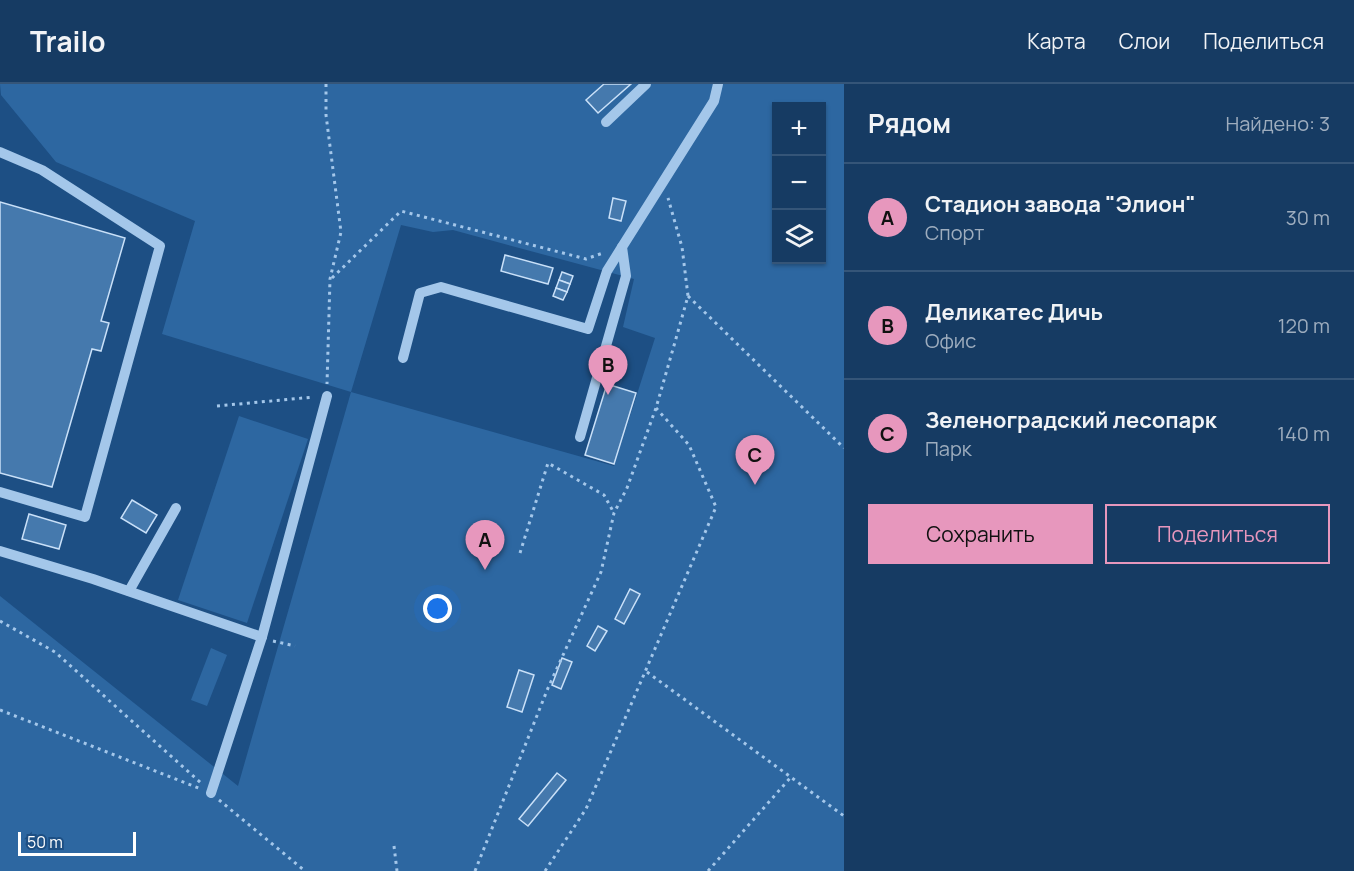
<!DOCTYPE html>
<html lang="ru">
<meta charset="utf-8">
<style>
:root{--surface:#163b63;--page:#23466c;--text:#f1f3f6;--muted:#9eadbe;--line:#355578;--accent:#e797bd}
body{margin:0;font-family:Manrope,sans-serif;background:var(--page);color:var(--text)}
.controls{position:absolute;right:18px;top:18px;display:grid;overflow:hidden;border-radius:0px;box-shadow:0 2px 4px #0004}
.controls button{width:54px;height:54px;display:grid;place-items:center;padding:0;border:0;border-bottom:2px solid var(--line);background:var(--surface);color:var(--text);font:30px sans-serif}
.scale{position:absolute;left:18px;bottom:15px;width:118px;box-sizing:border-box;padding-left:6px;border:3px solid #fff;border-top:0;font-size:16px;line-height:21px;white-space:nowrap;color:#fff;-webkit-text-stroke:4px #1d4f84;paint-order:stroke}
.you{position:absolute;left:438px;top:525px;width:21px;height:21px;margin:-15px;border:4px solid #fff;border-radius:50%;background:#1a73e8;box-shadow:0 0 0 9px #1a73e833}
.badge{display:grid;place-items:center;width:39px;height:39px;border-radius:50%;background:var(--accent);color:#111;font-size:20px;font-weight:700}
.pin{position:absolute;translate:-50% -50px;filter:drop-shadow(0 2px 3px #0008)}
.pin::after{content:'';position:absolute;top:32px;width:21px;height:18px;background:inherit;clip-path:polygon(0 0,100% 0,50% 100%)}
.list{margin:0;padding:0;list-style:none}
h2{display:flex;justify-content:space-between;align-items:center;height:78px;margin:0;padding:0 24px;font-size:26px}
h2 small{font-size:20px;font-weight:400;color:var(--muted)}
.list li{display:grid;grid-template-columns:39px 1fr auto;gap:18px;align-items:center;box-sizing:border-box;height:108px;padding:0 24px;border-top:2px solid var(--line)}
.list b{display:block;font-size:22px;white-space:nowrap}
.list p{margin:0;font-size:20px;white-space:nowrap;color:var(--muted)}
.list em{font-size:20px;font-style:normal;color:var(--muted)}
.actions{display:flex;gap:12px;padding:18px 24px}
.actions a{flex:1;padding:14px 0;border:2px solid var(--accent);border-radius:0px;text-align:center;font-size:21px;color:var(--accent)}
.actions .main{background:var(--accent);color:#111}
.icon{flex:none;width:33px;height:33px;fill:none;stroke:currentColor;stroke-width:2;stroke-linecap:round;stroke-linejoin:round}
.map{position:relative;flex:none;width:844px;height:787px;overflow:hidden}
header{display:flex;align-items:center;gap:36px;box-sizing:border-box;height:84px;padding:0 30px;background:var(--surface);border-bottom:2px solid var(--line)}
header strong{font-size:28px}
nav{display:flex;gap:33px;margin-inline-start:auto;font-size:21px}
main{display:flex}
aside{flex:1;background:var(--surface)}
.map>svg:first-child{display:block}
.green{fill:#2d67a1;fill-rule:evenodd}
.building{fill:#4579ad;stroke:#c9e0f8;stroke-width:1.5}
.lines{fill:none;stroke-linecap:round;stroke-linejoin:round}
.path{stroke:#a4c7ea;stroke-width:3;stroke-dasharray:3 4.5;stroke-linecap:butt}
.minor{stroke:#a4c7ea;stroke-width:10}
</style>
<header>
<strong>Trailo</strong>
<nav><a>Карта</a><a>Слои</a><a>Поделиться</a></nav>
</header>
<main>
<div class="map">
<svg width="844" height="787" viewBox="0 0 844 787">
<rect width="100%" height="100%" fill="#1d4f84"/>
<g class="green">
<path d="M0 0H844V787H0V512L238 702 351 308 162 250 195 137 56 78 1 11ZM776 22H822V176H776ZM401 141 433 148 453 146 634 195 623 243 655 254 614 382 351 308Z"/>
<path d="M239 332 308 355 247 539 178 516Z"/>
<path d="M211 564 227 571 207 622 191 616Z"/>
</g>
<g class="building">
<path d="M604 0H631L598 29 586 16Z"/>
<path d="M613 114 626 117 621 137 609 134Z"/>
<path d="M0 118 125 154 101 237 109 239 101 267 92 265 52 403 0 389Z"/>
<path d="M505 171 553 184 548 200 501 187Z"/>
<path d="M562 188 573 192 570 200 559 196Z"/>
<path d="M559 196 570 200 567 208 556 204Z"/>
<path d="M556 204 567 208 563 216 553 212Z"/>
<path d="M607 300 636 309 614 380 585 371Z"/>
<path d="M132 416 157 431 146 449 121 434Z"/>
<path d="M29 430 66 441 59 465 22 455Z"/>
<path d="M630 505 640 510 624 540 615 535Z"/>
<path d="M598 542 607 547 595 567 587 562Z"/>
<path d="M562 574 572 578 561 605 552 601Z"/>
<path d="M519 586 534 591 522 628 507 623Z"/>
<path d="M557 689 566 696 528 742 519 735Z"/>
</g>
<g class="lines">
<g class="path">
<path d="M326 0V31L341 148 330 195 327 300"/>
<path d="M332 194 401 127 586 175 603 169"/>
<path d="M688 212 844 364"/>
<path d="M217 322 314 313"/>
<path d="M520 469 548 379 604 411 614 429"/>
<path d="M0 537 55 568 201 699"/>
<path d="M273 557 295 562"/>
<path d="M647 588 844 732"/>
<path d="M0 626 201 705"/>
<path d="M219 716 305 787"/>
<path d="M394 762 397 787"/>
<path d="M475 787 548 604 601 488 614 429 627 404 656 324 675 258 688 212 682 163 668 114"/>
<path d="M545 787 586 725 716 423 689 361 656 324"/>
<path d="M708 787 791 693"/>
</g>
<g class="minor">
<path d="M606 38 646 0"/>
<path d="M0 68 42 86 160 162 85 433 0 408"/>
<path d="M403 274 420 209 441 203 588 245 607 187 622 163"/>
<path d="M580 353 626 192 622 163 714 17 718 0"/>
<path d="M0 467 93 495 262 553"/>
<path d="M129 507 176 424"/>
<path d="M211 709 262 553 327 312"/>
</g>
</g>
</svg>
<div class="controls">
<button>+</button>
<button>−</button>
<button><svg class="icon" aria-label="layers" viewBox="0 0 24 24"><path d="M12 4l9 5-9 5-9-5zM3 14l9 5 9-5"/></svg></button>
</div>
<div class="scale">50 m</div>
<div class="you"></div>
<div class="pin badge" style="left:485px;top:486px">A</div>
<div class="pin badge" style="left:608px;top:311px">B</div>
<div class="pin badge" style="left:755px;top:401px">C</div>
</div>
<aside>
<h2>Рядом<small>Найдено: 3</small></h2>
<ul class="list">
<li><span class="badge">A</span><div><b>Стадион завода &quot;Элион&quot;</b><p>Спорт</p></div><em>30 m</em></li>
<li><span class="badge">B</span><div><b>Деликатес Дичь</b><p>Офис</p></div><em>120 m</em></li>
<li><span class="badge">C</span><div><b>Зеленоградский лесопарк</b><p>Парк</p></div><em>140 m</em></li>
</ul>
<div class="actions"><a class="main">Сохранить</a><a>Поделиться</a></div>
</aside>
</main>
